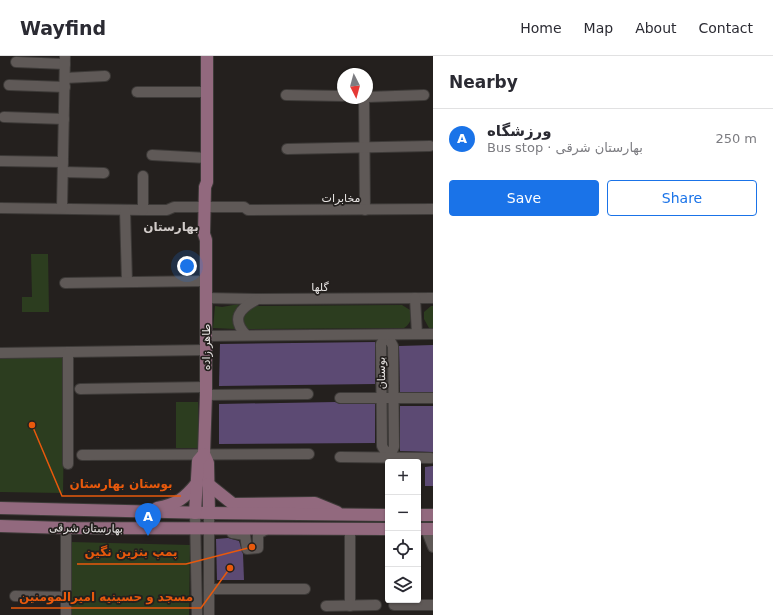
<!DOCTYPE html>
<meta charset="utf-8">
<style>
:root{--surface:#fff;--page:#f2f2f3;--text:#2b2b33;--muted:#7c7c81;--line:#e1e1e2;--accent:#1a73e8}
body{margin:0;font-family:"DejaVu Sans","Noto Sans Arabic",sans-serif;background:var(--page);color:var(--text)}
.controls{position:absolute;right:12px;bottom:12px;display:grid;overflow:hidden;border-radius:4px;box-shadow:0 1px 3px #0004}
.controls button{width:36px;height:36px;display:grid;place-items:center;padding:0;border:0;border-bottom:1px solid var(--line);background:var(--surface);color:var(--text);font:20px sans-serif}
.compass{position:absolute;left:337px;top:12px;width:36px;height:36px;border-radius:50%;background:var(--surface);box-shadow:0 1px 3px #0004;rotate:174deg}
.you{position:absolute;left:187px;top:210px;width:14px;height:14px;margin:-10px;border:3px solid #fff;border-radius:50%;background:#1a73e8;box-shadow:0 0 0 6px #1a73e833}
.badge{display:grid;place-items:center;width:26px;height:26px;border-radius:50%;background:var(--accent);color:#fff;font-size:13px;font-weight:700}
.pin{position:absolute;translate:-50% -33px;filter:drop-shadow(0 1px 2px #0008)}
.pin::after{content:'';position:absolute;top:21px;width:14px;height:12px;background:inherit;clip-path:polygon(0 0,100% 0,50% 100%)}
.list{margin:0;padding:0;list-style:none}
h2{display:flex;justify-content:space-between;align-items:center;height:52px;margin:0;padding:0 16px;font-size:17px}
h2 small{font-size:13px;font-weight:400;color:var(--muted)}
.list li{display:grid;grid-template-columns:26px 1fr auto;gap:12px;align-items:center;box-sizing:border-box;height:60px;padding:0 16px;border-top:1px solid var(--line)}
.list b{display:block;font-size:15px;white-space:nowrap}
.list p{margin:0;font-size:13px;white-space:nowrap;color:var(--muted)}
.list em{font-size:13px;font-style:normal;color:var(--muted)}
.actions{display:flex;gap:8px;padding:12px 16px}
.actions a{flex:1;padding:9px 0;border:1px solid var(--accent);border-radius:4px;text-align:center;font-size:14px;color:var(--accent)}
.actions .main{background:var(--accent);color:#fff}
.icon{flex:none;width:22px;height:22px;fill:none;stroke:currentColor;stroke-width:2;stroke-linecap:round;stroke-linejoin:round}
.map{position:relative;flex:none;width:433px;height:559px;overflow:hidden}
header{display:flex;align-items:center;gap:24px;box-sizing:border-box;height:56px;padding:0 20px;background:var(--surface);border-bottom:1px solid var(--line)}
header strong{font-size:19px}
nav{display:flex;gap:22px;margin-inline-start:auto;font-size:14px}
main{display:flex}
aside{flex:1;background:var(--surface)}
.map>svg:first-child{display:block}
.green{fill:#2c3d1f}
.building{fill:#5c4a73}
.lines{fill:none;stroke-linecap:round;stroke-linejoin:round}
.minor-casing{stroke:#3d3a38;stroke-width:12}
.major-casing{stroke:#3d3a38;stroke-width:14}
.minor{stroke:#5f5957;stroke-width:10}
.major{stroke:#92697e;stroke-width:12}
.labels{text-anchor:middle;stroke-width:3.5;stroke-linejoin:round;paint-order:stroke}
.street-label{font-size:11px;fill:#e8e5e4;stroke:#24201e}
.neighbourhood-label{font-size:12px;font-weight:bold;fill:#d1cbc9;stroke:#24201e}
.leader{fill:none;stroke:#e8590c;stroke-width:1.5}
.callout-dot{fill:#e8590c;stroke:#24201e;stroke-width:1.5}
.callout-label{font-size:12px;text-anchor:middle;font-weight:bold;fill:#e8590c;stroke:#24201e;stroke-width:3.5;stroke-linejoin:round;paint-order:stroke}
</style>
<header>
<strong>Wayfind</strong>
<nav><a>Home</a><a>Map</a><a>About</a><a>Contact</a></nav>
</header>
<main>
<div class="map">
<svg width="433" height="559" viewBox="0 0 433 559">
<rect width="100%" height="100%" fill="#24201e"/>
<g class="green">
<path d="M31 198H48L49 256H22V241H32Z"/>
<path d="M239 248 235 256V273L213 272 215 250 222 251Z"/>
<path d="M402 249 410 254C411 262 412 267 404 272L245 273C241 261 244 253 257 250Z"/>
<path d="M431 250H433V272H429L424 263V256Z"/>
<path d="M0 301H65L63 437 0 436Z"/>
<rect x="176" y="346" width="22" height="46"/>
<path d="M71 486 190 489 189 559H71Z"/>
</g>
<g class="building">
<path d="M375 286V328L219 330 220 288Z"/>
<path d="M433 289V336H400L399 290Z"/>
<path d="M335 346 340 348H375V387L219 388V348Z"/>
<path d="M400 350H433V396L400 395Z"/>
<path d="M433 410V430H425V411Z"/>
<path d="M228 482 239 485 243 498 244 524H217L216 483Z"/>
</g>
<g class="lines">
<defs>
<g id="minor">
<path d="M16 6 65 8"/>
<path d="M65 22 105 20"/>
<path d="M9 29 65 31"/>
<path d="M137 36H207"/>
<path d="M286 39 343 40"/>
<path d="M367 41 424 39"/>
<path d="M364 42 365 154"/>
<path d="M4 61 64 63"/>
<path d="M287 93 430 90"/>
<path d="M152 99 207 102"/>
<path d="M0 105 63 106"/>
<path d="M63 116 104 117"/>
<path d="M0 152 143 154H167L174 151H244L248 154 433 153"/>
<path d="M62 152 65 0"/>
<path d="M125 154 127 226"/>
<path d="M143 154V120"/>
<path d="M65 227 206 225"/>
<path d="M206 242 257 243 433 242"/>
<path d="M415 242 417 278"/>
<path d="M246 279C231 263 239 253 256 244"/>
<path d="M387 279 393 290 394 391 389 402 382 390 381 288Z"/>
<path d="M206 280 433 278"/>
<path d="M0 297 206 294"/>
<path d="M68 297V408"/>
<path d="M80 333 206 331"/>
<path d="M206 339 308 338"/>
<path d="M340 342H433"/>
<path d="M82 399 309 398"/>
<path d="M340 401 431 402"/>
<path d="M195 457 197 559"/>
<path d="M209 457V559"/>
<path d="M66 472V559"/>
<path d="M350 473V550"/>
<path d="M426 473 433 491"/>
<path d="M232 477 245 479 247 493 258 492V478L267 473"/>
<path d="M209 533H305"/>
<path d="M15 540 66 541"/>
<path d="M394 549H433"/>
<path d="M326 550 376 549"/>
</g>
<g id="major">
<path d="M207 0V126L205 131 204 178 206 184V339L204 398 208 407 209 457"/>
<path d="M208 428 233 448 315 447 337 456"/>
<path d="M0 452 209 457 388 459"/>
<path d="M157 452C177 448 184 443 197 427"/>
<path d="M195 457 198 405 204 398"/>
<path d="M418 459H433"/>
<path d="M0 470 66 472 388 473"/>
<path d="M418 473H433"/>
</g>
</defs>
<use href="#minor" class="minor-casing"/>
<use href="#major" class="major-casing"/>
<use href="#minor" class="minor"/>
<use href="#major" class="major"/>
</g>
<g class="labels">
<g class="street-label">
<text x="341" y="146">مخابرات</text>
<text x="320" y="235">گلها</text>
<text transform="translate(206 291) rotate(-90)" y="4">طاهر زاده</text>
<text transform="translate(381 317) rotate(-91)" y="4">بوستان</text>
<text transform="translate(86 472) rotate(1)" y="4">بهارستان شرقی</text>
</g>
<g class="neighbourhood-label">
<text x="171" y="175">بهارستان</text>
</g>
</g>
<path class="leader" d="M32 369L62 440H181M252 491L186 508H77M230 512L201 552H11"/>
<g class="callout-dot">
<circle cx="32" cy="369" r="4"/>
<circle cx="252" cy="491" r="4"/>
<circle cx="230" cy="512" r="4"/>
</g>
<g class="callout-label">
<text x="121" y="432">بوستان بهارستان</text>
<text x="131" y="500">پمپ بنزین نگین</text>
<text x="106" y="545">مسجد و حسینیه امیرالمومنین</text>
</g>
</svg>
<div class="controls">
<button>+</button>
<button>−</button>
<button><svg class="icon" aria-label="locate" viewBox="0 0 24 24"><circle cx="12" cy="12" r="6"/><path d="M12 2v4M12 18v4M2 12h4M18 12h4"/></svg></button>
<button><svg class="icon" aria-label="layers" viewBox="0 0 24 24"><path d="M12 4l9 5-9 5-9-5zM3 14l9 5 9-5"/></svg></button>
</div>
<svg class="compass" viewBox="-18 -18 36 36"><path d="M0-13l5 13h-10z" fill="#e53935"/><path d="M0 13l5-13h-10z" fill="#7c7c81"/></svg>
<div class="you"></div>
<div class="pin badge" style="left:148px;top:480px">A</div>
</div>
<aside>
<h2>Nearby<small></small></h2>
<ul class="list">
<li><span class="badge">A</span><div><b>ورزشگاه</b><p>Bus stop · بهارستان شرقی</p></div><em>250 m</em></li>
</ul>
<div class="actions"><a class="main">Save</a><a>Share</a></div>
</aside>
</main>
